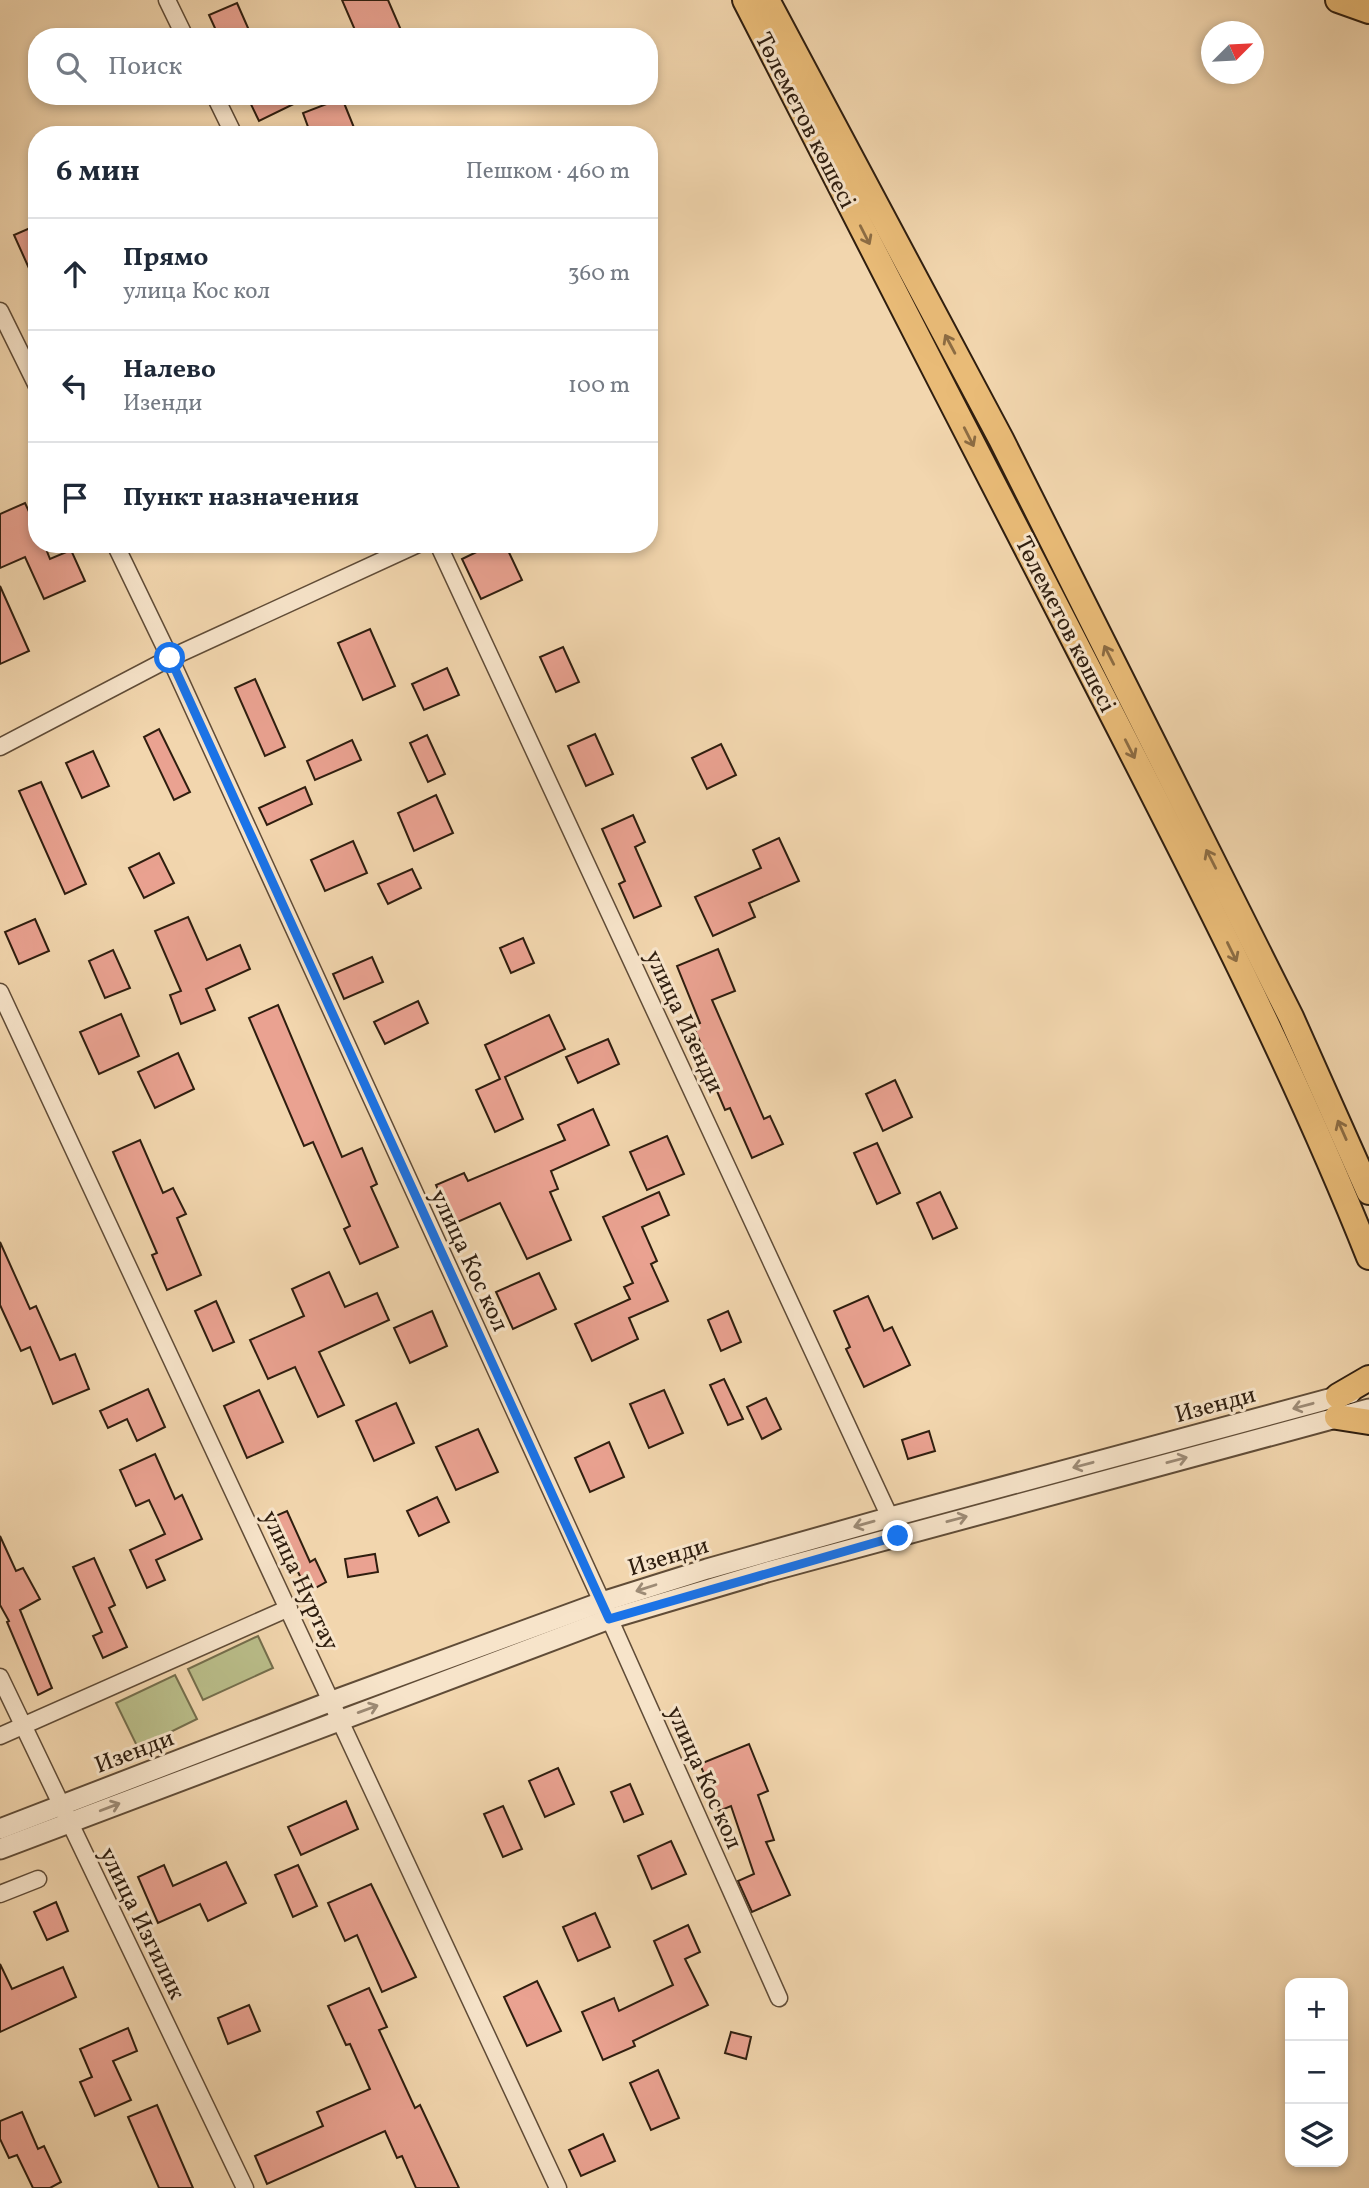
<!DOCTYPE html>
<html lang="ru">
<meta charset="utf-8">
<style>
:root{--surface:#fff;--page:#f2f2f3;--text:#1f2937;--muted:#747a83;--line:#e0e1e3}
body{margin:0;font-family:Vollkorn,serif;background:var(--page);color:var(--text)}
.controls{position:absolute;right:21px;bottom:21px;display:grid;overflow:hidden;border-radius:14px;box-shadow:0 4px 10px #0003}
.controls button{width:63px;height:63px;display:grid;place-items:center;padding:0;border:0;border-bottom:2px solid var(--line);background:var(--surface);color:var(--text);font:35px sans-serif}
.compass{position:absolute;left:1201px;top:21px;width:63px;height:63px;border-radius:50%;background:var(--surface);box-shadow:0 4px 10px #0003;rotate:66deg}
.stop{position:absolute;width:21px;height:21px;margin:-16px;border:5px solid #1a73e8;border-radius:50%;background:#fff}
.stop.end{background:#1a73e8;border-color:#fff;box-shadow:0 2px 7px #0008}
.list{margin:0;padding:0;list-style:none}
h2{display:flex;justify-content:space-between;align-items:center;height:91px;margin:0;padding:0 28px;font-size:30px}
h2 small{font-size:23px;font-weight:400;color:var(--muted)}
.list li{display:grid;grid-template-columns:46px 1fr auto;gap:21px;align-items:center;box-sizing:border-box;height:112px;padding:0 28px;border-top:2px solid var(--line)}
.list b{display:block;font-size:26px;white-space:nowrap}
.list p{margin:0;font-size:23px;white-space:nowrap;color:var(--muted)}
.list em{font-size:23px;font-style:normal;color:var(--muted)}
.icon{flex:none;width:38px;height:38px;fill:none;stroke:currentColor;stroke-width:2;stroke-linecap:round;stroke-linejoin:round}
.map{position:relative;flex:none;width:1369px;height:2188px;overflow:hidden}
.search{position:absolute;background:var(--surface);box-shadow:0 4px 10px #0003;left:28px;top:28px;width:630px;height:77px;display:flex;align-items:center;gap:18px;box-sizing:border-box;padding:0 24px;border-radius:28px;color:var(--muted);font-size:26px}
.panel{position:absolute;background:var(--surface);box-shadow:0 4px 10px #0003;left:28px;top:126px;width:630px;height:427px;border-radius:28px}
.map>svg:first-child{display:block}
.green{fill:#babe8a;stroke:#746e4c;stroke-width:2}
.building{fill:#eaa291;stroke:#2f1e0f;stroke-width:2}
.lines{fill:none;stroke-linecap:round;stroke-linejoin:round}
.minor-casing{stroke:#604c37;stroke-width:19}
.tertiary-casing{stroke:#604c37;stroke-width:23}
.primary-casing{stroke:#2f1e0f;stroke-width:28}
.trunk-casing{stroke:#2f1e0f;stroke-width:28}
.minor{stroke:#f7e4ca;stroke-width:16}
.tertiary{stroke:#f7e4ca;stroke-width:19}
.primary{stroke:#e9bb77;stroke-width:24}
.trunk{stroke:#e9bb77;stroke-width:24}
.oneway{stroke:#8c6c43}
.oneway2{stroke:#9d8b76}
.route{stroke:#1a73e8;stroke-width:9}
.labels{text-anchor:middle;stroke-width:6;stroke-linejoin:round;paint-order:stroke}
.street-label{font-size:24px;fill:#2f1e0f;stroke:#f7e4ca}
</style>
<div class="map">
<svg width="1369" height="2188" viewBox="0 0 1369 2188">
<rect width="100%" height="100%" fill="#f2d6ae"/>
<filter id="stains"><feTurbulence type="fractalNoise" baseFrequency=".00286" numOctaves="4"/><feColorMatrix values="0 0 0 0 .2 0 0 0 0 .09 0 0 0 0 .02 0 0 0 .5 -.17"/></filter>
<radialGradient id="worn" r=".72"><stop offset=".6" stop-color="#630" stop-opacity="0"/><stop offset="1" stop-color="#630" stop-opacity=".3"/></radialGradient>
<g class="green">
<path d="M258 1636 273 1668 203 1700 188 1669Z"/>
<path d="M175 1675 197 1719 138 1748 116 1703Z"/>
</g>
<g class="building">
<path d="M342 0H388L404 37H358Z"/>
<path d="M237 3 252 37H219L209 15Z"/>
<path d="M247 96H310L259 121Z"/>
<path d="M342 98 357 135H311L303 113Z"/>
<path d="M37 225V286L14 235Z"/>
<path d="M25 503 37 529V544H44L50 559 71 550 85 581 44 599 25 557 0 568V514Z"/>
<path d="M493 544H505L522 580 481 599 462 559Z"/>
<path d="M0 586 29 651 0 664Z"/>
<path d="M370 629 395 686 363 700 338 643Z"/>
<path d="M563 647 579 682 556 692 540 657Z"/>
<path d="M447 668 459 695 424 710 412 684Z"/>
<path d="M255 679 285 747 265 756 235 688Z"/>
<path d="M159 729 190 792 174 800 144 737Z"/>
<path d="M595 734 613 774 586 786 568 746Z"/>
<path d="M427 735 445 774 428 782 410 743Z"/>
<path d="M352 740 361 760 315 780 307 761Z"/>
<path d="M721 744 736 775 707 789 692 758Z"/>
<path d="M93 751 109 786 82 798 66 763Z"/>
<path d="M41 782 86 884 65 894 19 791Z"/>
<path d="M305 787 312 804 267 825 259 808Z"/>
<path d="M436 795 453 833 414 851 398 813Z"/>
<path d="M633 815 645 842 635 847 661 906 634 918 619 884 625 881 602 829Z"/>
<path d="M779 838 799 881 749 903 755 917 713 936 695 897 761 868 753 850Z"/>
<path d="M353 841 367 873 325 891 311 860Z"/>
<path d="M159 853 174 883 144 898 129 868Z"/>
<path d="M412 869 421 888 388 904 378 884Z"/>
<path d="M188 917 207 960 240 945 250 969 206 989 215 1010 181 1024 170 995 181 991 155 931Z"/>
<path d="M35 919 49 951 19 964 5 932Z"/>
<path d="M523 938 534 963 511 973 500 948Z"/>
<path d="M718 949 735 991 712 1000 764 1119 770 1116 783 1144 752 1158 730 1108 725 1110 711 1077 715 1075 693 1026 700 1023 677 966Z"/>
<path d="M113 950 130 988 105 998 89 961Z"/>
<path d="M372 957 383 982 344 999 333 974Z"/>
<path d="M418 1001 428 1023 385 1044 374 1022Z"/>
<path d="M278 1005 342 1157 362 1148 377 1184 371 1187 398 1247 360 1264 344 1229 350 1226 313 1142 304 1146 249 1018Z"/>
<path d="M121 1014 139 1056 99 1074 80 1032Z"/>
<path d="M549 1015 565 1049 505 1077 523 1119 495 1132 476 1090 500 1079 485 1045Z"/>
<path d="M608 1039 619 1064 578 1083 566 1057Z"/>
<path d="M178 1053 194 1089 155 1108 138 1072Z"/>
<path d="M895 1080 912 1117 883 1131 866 1094Z"/>
<path d="M593 1109 609 1145 551 1171 558 1189 550 1192 571 1240 527 1259 500 1203 453 1224 436 1185 464 1173 468 1181 565 1140 558 1125Z"/>
<path d="M667 1136 684 1174 647 1190 630 1152Z"/>
<path d="M140 1140 163 1193 173 1188 186 1214 177 1218 201 1275 167 1290 152 1255 157 1253 113 1152Z"/>
<path d="M877 1143 900 1193 877 1204 854 1153Z"/>
<path d="M659 1192 669 1215 642 1227 657 1261 651 1264 668 1301 629 1318 638 1339 592 1361 575 1324 630 1299 624 1287 633 1283 603 1217Z"/>
<path d="M940 1192 957 1228 933 1239 917 1203Z"/>
<path d="M0 1242 30 1309 36 1306 60 1360 75 1354 89 1389 53 1404 30 1347 21 1351 0 1305Z"/>
<path d="M329 1272 345 1307 377 1293 389 1320 319 1352 344 1405 318 1417 295 1367 268 1379 250 1340 304 1316 292 1289Z"/>
<path d="M539 1273 556 1309 513 1329 496 1292Z"/>
<path d="M868 1296 884 1331 892 1327 910 1365 864 1387 846 1349 850 1347 834 1311Z"/>
<path d="M216 1301 234 1342 213 1351 195 1311Z"/>
<path d="M432 1311 447 1346 410 1363 394 1328Z"/>
<path d="M728 1311 741 1342 721 1351 708 1320Z"/>
<path d="M724 1379 743 1419 728 1425 710 1385Z"/>
<path d="M148 1389 165 1427 137 1441 127 1419 108 1428 100 1411Z"/>
<path d="M259 1390 283 1442 247 1458 224 1406Z"/>
<path d="M664 1390 683 1433 649 1448 630 1404Z"/>
<path d="M766 1398 781 1429 762 1439 747 1407Z"/>
<path d="M396 1403 414 1443 374 1461 356 1421Z"/>
<path d="M478 1429 498 1472 456 1490 436 1447Z"/>
<path d="M929 1431 935 1451 908 1459 902 1440Z"/>
<path d="M609 1442 624 1477 590 1492 575 1458Z"/>
<path d="M155 1454 175 1499 182 1495 202 1539 156 1560 165 1580 147 1588 130 1550 165 1534 149 1500 136 1506 120 1470Z"/>
<path d="M437 1497 449 1522 419 1536 407 1511Z"/>
<path d="M287 1511 310 1562 315 1559 326 1582 308 1592 271 1518Z"/>
<path d="M0 1536 16 1571 23 1568 40 1599 20 1610 52 1688 38 1695 7 1622 9 1621 0 1605Z"/>
<path d="M375 1554 378 1572 348 1577 345 1559Z"/>
<path d="M94 1558 115 1605 109 1608 127 1647 103 1658 93 1636 102 1632 73 1567Z"/>
<path d="M749 1744 768 1791 758 1795 774 1840 766 1842 790 1895 752 1912 738 1881 754 1874 731 1806 719 1811 700 1764Z"/>
<path d="M558 1768 574 1804 545 1817 529 1781Z"/>
<path d="M630 1784 643 1814 624 1822 611 1792Z"/>
<path d="M346 1801 358 1829 301 1855 288 1827Z"/>
<path d="M503 1806 522 1849 503 1857 484 1814Z"/>
<path d="M671 1841 686 1874 652 1889 638 1856Z"/>
<path d="M226 1862 246 1903 208 1921 200 1904 158 1923 138 1877 164 1865 173 1886Z"/>
<path d="M298 1865 317 1906 293 1917 275 1875Z"/>
<path d="M371 1884 416 1977 382 1992 357 1935 345 1941 328 1903Z"/>
<path d="M56 1902 68 1931 47 1940 34 1912Z"/>
<path d="M595 1913 610 1947 578 1961 563 1927Z"/>
<path d="M688 1925 700 1952 685 1959 708 2005 633 2041 635 2046 603 2060 582 2012 614 1998 619 2011 673 1985 654 1941Z"/>
<path d="M0 1964 12 1989 63 1967 76 1997 0 2032Z"/>
<path d="M537 1981 561 2031 527 2046 504 1997Z"/>
<path d="M369 1988 387 2027 379 2030 415 2108 420 2105 459 2188H416L402 2156 397 2158 385 2131 267 2184 255 2156 323 2126 317 2112 370 2089 350 2044 346 2045 328 2006Z"/>
<path d="M249 2005 260 2031 228 2044 218 2018Z"/>
<path d="M128 2028 137 2051 113 2061 131 2100 95 2116 80 2082 92 2077 80 2049Z"/>
<path d="M731 2032 751 2037 746 2059 725 2053Z"/>
<path d="M658 2070 679 2118 651 2130 630 2083Z"/>
<path d="M157 2105 193 2188H159L128 2117Z"/>
<path d="M22 2112 38 2149 44 2146 61 2182 50 2188H33L17 2155 9 2158 0 2139V2121Z"/>
<path d="M603 2134 615 2161 581 2176 569 2150Z"/>
</g>
<g class="lines">
<defs>
<g id="minor">
<path d="M167 0 185 37"/>
<path d="M215 96 234 135"/>
<path d="M0 311 37 386"/>
<path d="M115 544 170 658 602 1602 779 1998"/>
<path d="M438 544 894 1526"/>
<path d="M0 747 170 658 418 544"/>
<path d="M0 992 558 2188"/>
<path d="M0 1677 245 2188"/>
<path d="M0 1736 289 1608"/>
<path d="M0 1894 38 1879"/>
</g>
<g id="tertiary">
<path d="M0 1829 332 1701 602 1602 707 1569 891 1517 1351 1393"/>
<path d="M0 1849 609 1619 767 1572 1369 1409"/>
</g>
<g id="primary">
<path d="M745 0C856 217 968 435 1080 652 1182 851 1286 1049 1369 1257"/>
<path d="M767 0 1001 439 1291 1017 1369 1192"/>
<path d="M1338 1396 1369 1378"/>
<path d="M1337 1417 1369 1422"/>
</g>
<path id="trunk" d="M1338 0 1369 11"/>
</defs>
<use href="#minor" class="minor-casing"/>
<use href="#tertiary" class="tertiary-casing"/>
<use href="#primary" class="primary-casing"/>
<use href="#trunk" class="trunk-casing"/>
<use href="#minor" class="minor"/>
<use href="#tertiary" class="tertiary"/>
<use href="#primary" class="primary"/>
<use href="#trunk" class="trunk"/>
</g>
<defs><path id="oneway-shaft" d="M-6 0H5M1.5-3L5.5 0L1.5 3" fill="none" stroke-width="1.6" stroke-linecap="round" stroke-linejoin="round" transform="scale(1.75)"/></defs>
<g class="oneway">
<use href="#oneway-shaft" transform="translate(865 235) rotate(63)"/>
<use href="#oneway-shaft" transform="translate(950 344) rotate(-118)"/>
<use href="#oneway-shaft" transform="translate(969 437) rotate(63)"/>
<use href="#oneway-shaft" transform="translate(1109 655) rotate(-117)"/>
<use href="#oneway-shaft" transform="translate(1130 749) rotate(63)"/>
<use href="#oneway-shaft" transform="translate(1211 859) rotate(-117)"/>
<use href="#oneway-shaft" transform="translate(1232 952) rotate(64)"/>
<use href="#oneway-shaft" transform="translate(1342 1130) rotate(-114)"/>
</g>
<g class="oneway2">
<use href="#oneway-shaft" transform="translate(1303 1406) rotate(165)"/>
<use href="#oneway-shaft" transform="translate(1177 1460) rotate(-15)"/>
<use href="#oneway-shaft" transform="translate(1083 1465) rotate(165)"/>
<use href="#oneway-shaft" transform="translate(957 1519) rotate(-15)"/>
<use href="#oneway-shaft" transform="translate(864 1524) rotate(164)"/>
<use href="#oneway-shaft" transform="translate(646 1588) rotate(162)"/>
<use href="#oneway-shaft" transform="translate(368 1709) rotate(-20)"/>
<use href="#oneway-shaft" transform="translate(110 1807) rotate(-21)"/>
</g>
<g class="lines">
<path class="route" d="M170 658 609 1619 898 1536"/>
</g>
<g class="labels">
<g class="street-label">
<text transform="translate(806 120) rotate(63)" y="8">Төлеметов көшесі</text>
<text transform="translate(1066 624) rotate(63)" y="8">Төлеметов көшесі</text>
<text transform="translate(685 1021) rotate(65)" y="8">улица Изенди</text>
<text transform="translate(470 1260) rotate(65)" y="8">улица Кос кол</text>
<text transform="translate(1215 1404) rotate(-15)" y="8">Изенди</text>
<text transform="translate(668 1556) rotate(-17)" y="8">Изенди</text>
<text transform="translate(301 1580) rotate(65)" y="8">улица Нуртау</text>
<text transform="translate(134 1751) rotate(-21)" y="8">Изенди</text>
<text transform="translate(705 1777) rotate(66)" y="8">улица Кос кол</text>
<text transform="translate(143 1923) rotate(64)" y="8">улица Изгилик</text>
</g>
</g>
<rect width="100%" height="100%" filter="url(#stains)"/>
<rect width="100%" height="100%" fill="url(#worn)"/>
</svg>
<div class="controls">
<button>+</button>
<button>−</button>
<button><svg class="icon" aria-label="layers" viewBox="0 0 24 24"><path d="M12 4l9 5-9 5-9-5zM3 14l9 5 9-5"/></svg></button>
</div>
<svg class="compass" viewBox="-18 -18 36 36"><path d="M0-13l5 13h-10z" fill="#e53935"/><path d="M0 13l5-13h-10z" fill="#747a83"/></svg>
<div class="stop" style="left:170px;top:658px"></div>
<div class="stop end" style="left:898px;top:1536px"></div>
<div class="search"><svg class="icon" aria-label="search" viewBox="0 0 24 24"><circle cx="10" cy="10" r="6"/><path d="M15 15l6 6"/></svg>Поиск</div>
<section class="panel">
<h2>6 мин<small>Пешком · 460 m</small></h2>
<ul class="list">
<li><svg class="icon" aria-label="ahead" viewBox="0 0 24 24"><path d="M12 20V5M6 11l6-6 6 6"/></svg><div><b>Прямо</b><p>улица Кос кол</p></div><em>360 m</em></li>
<li><svg class="icon" aria-label="left" viewBox="0 0 24 24"><path d="M17 20v-9H6M10 6l-5 5 5 5"/></svg><div><b>Налево</b><p>Изенди</p></div><em>100 m</em></li>
<li><svg class="icon" aria-label="arrive" viewBox="0 0 24 24"><path d="M6 21V4h12l-3 4 3 4H6"/></svg><div><b>Пункт назначения</b></div></li>
</ul>
</section>
</div>
